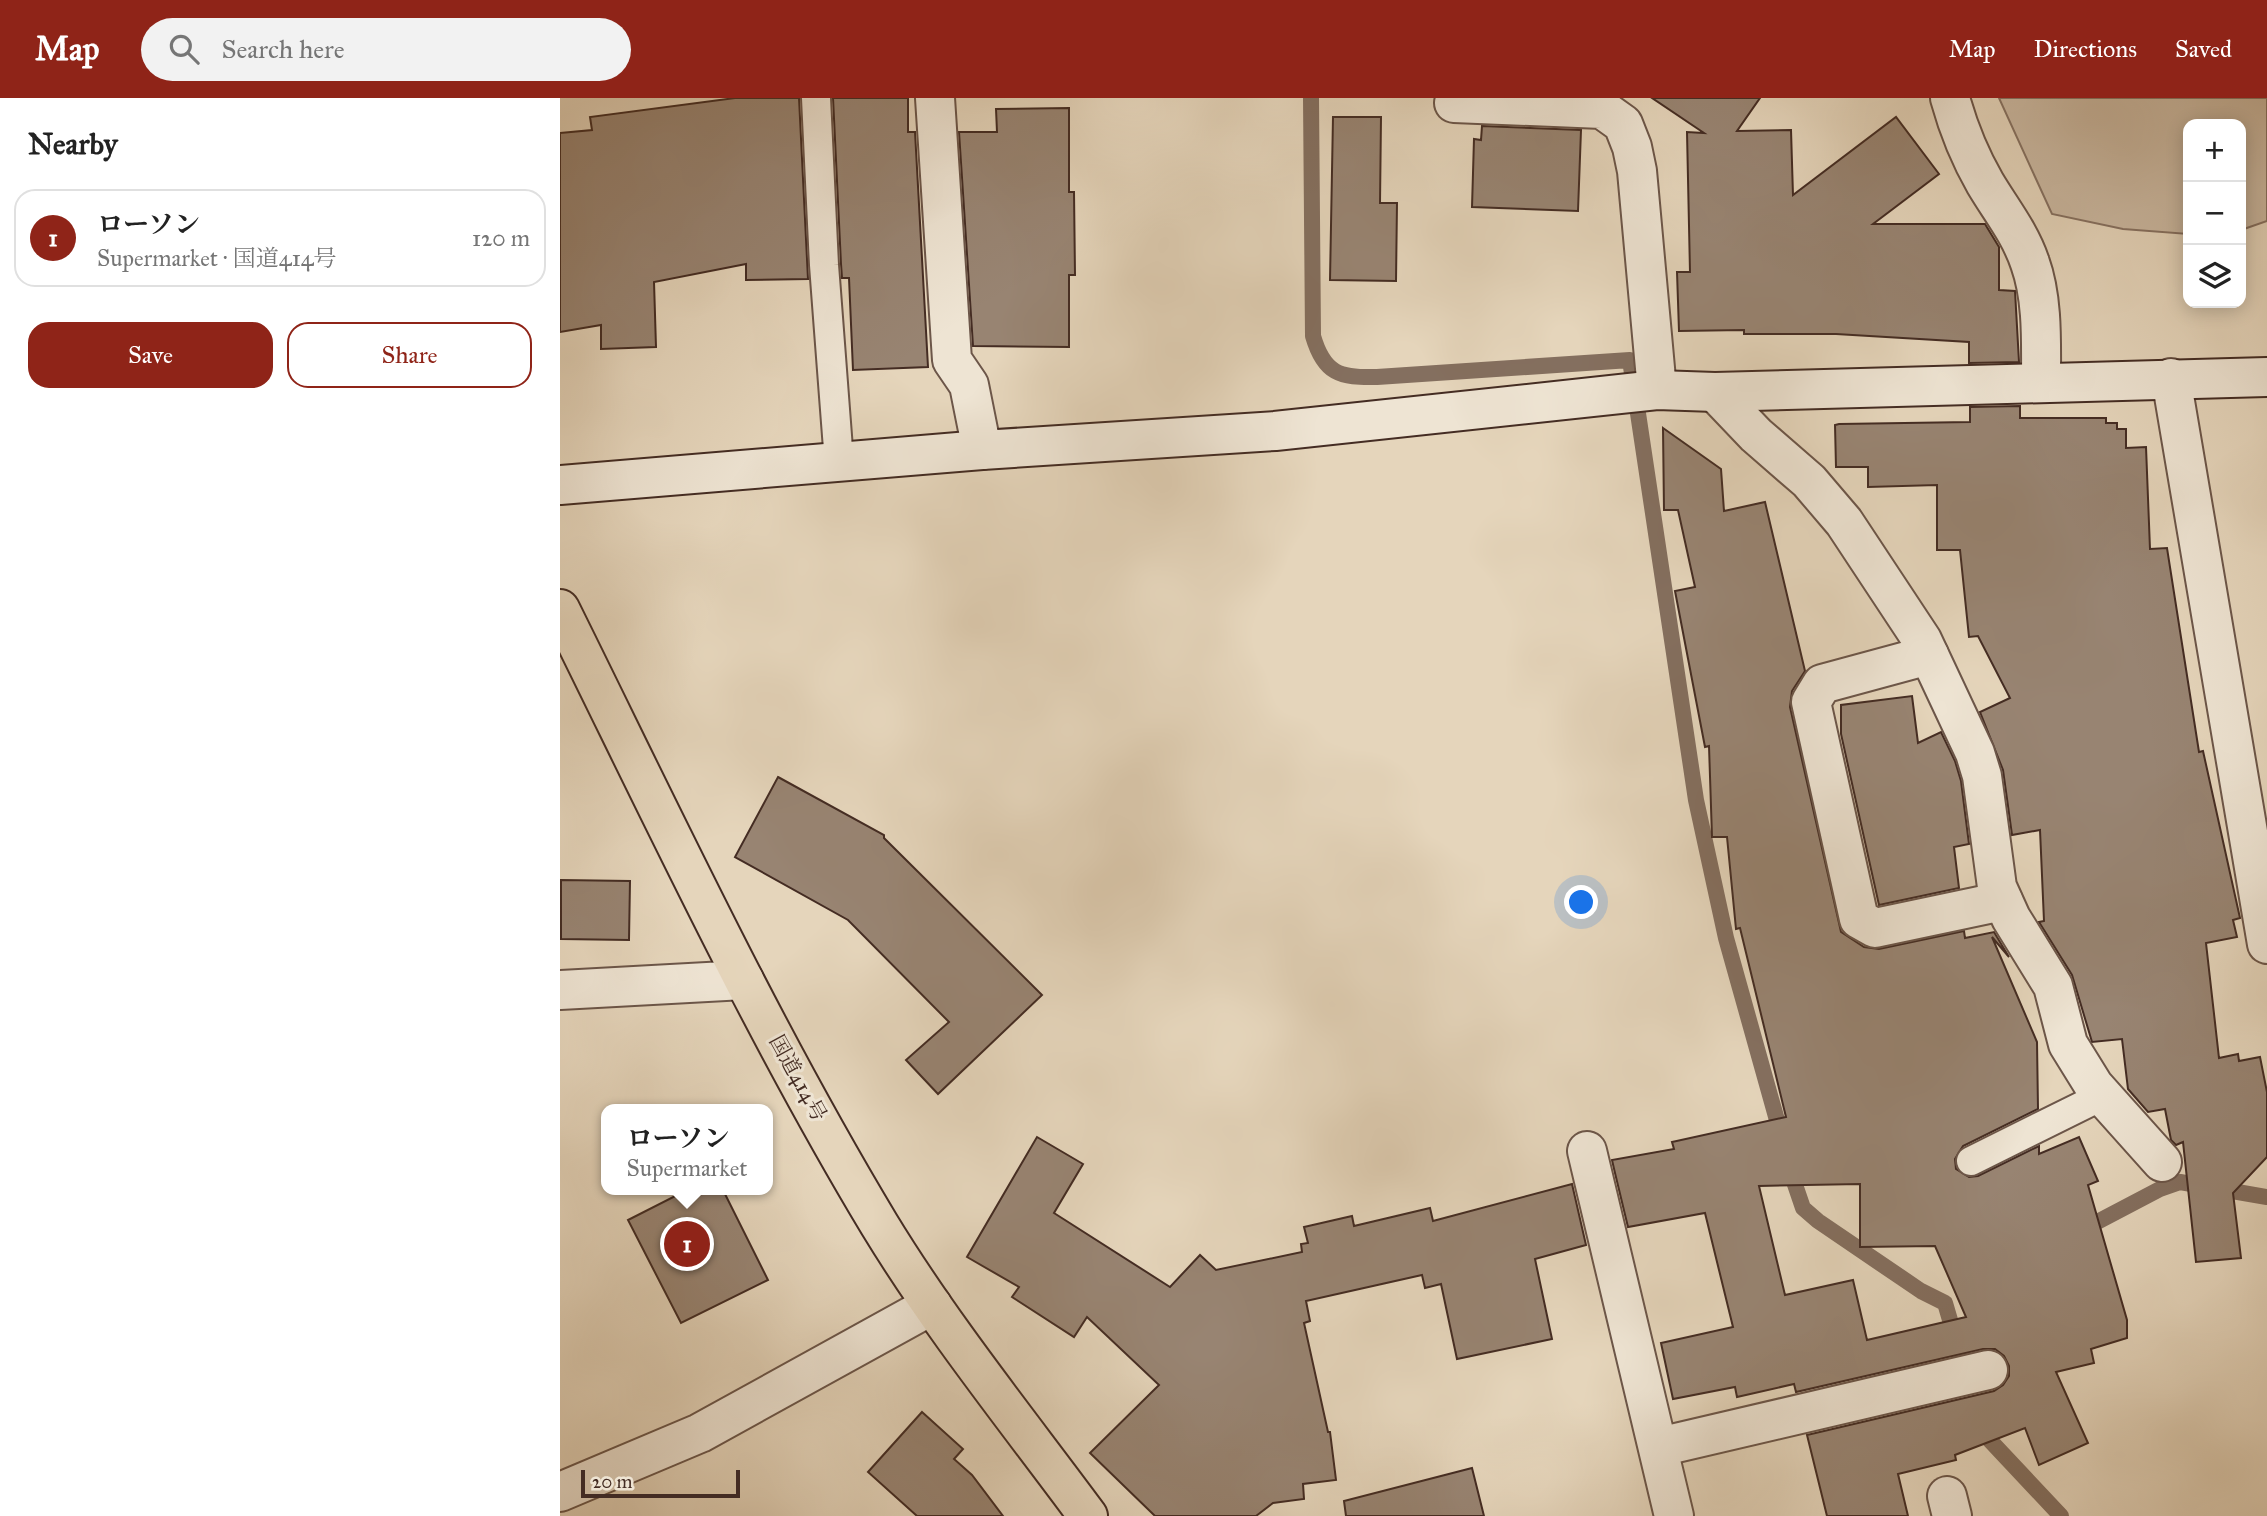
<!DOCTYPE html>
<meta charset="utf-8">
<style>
:root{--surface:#fff;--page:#f2f2f2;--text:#222;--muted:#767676;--line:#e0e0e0;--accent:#8f2418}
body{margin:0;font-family:"IM FELL Great Primer","Noto Serif JP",serif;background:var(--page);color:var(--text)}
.controls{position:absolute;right:21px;top:21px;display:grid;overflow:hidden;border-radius:14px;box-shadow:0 4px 18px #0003}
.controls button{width:63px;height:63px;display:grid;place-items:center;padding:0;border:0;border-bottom:2px solid var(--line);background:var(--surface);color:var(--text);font:35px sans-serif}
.scale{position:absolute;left:21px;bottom:18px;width:159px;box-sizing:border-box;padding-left:7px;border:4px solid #442c23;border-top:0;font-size:19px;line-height:24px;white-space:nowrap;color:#442c23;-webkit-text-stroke:5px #eee4d3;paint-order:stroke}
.you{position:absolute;left:1022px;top:805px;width:24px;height:24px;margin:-18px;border:5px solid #fff;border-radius:50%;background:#1a73e8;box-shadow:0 0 0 10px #1a73e833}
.badge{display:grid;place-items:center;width:46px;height:46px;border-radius:50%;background:var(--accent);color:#fff;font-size:23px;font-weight:700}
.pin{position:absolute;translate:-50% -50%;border:4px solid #fff;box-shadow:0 2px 7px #0006}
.popup{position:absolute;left:41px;top:1006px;width:172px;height:91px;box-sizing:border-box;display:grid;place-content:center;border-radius:14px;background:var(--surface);filter:drop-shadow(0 2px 5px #0005);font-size:23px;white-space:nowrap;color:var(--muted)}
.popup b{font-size:26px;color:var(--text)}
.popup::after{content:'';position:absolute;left:50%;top:100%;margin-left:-14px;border:14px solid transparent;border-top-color:var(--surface)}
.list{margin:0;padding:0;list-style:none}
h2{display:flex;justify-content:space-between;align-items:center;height:91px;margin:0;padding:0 28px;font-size:30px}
h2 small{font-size:23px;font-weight:400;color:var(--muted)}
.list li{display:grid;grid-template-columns:46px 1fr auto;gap:21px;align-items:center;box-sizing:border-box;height:98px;margin:0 14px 14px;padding:0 14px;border:2px solid var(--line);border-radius:21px}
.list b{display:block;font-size:26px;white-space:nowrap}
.list p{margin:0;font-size:23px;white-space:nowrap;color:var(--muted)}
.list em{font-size:23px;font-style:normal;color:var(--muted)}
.actions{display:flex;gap:14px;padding:21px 28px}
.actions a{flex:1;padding:16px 0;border:2px solid var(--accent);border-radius:21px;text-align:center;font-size:24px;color:var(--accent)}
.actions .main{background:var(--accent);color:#fff}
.icon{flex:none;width:38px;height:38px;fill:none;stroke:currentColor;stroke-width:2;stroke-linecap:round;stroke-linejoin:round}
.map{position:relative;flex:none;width:1707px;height:1418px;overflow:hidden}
header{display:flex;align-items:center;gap:42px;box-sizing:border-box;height:98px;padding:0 35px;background:var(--accent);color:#fff}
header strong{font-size:33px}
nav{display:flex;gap:38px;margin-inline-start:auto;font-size:24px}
.search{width:490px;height:63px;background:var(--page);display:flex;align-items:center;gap:18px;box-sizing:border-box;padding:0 24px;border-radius:38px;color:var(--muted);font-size:26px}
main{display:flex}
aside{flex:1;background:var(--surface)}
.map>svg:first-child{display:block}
.green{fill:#cab8a1;stroke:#877262;stroke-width:2}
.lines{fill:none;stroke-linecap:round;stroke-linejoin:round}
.stream{stroke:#846f5f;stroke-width:16}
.building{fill:#988472;stroke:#442c23;stroke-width:2;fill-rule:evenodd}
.lane-casing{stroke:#6c5649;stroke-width:32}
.street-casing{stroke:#6c5649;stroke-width:42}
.secondary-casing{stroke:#442c23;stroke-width:42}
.highway-casing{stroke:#442c23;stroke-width:42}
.lane{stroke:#eee4d3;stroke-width:28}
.street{stroke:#eee4d3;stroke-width:38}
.secondary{stroke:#eee4d3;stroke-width:38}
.highway{stroke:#e5d5bb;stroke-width:38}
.labels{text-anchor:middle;stroke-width:6;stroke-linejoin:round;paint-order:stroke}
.street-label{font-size:21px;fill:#442c23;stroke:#eee4d3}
</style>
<header>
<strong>Map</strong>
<div class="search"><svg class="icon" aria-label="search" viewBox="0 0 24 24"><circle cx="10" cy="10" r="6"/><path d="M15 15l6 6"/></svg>Search here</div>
<nav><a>Map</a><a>Directions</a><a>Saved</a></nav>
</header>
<main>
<aside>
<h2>Nearby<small></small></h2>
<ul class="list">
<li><span class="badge">1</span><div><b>ローソン</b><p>Supermarket · 国道414号</p></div><em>120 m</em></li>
</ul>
<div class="actions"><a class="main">Save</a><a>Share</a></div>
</aside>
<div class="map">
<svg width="1707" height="1418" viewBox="0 0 1707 1418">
<rect width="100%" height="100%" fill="#e5d5bb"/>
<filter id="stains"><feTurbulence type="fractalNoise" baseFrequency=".00286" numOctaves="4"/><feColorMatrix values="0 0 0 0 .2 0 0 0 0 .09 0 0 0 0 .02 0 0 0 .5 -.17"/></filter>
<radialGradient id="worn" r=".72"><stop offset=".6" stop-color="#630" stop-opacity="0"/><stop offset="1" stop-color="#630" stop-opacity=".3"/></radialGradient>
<path class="green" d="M1439 0H1707V123L1681 132V26H1628V136L1563 131 1492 116Z"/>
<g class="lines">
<g class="stream">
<path d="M751 0 753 238C764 276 780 280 817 279L1070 262 1136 702 1166 840 1222 1040"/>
<path d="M1229 1069 1243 1110 1258 1123 1361 1193 1385 1205 1407 1280"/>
<path d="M1520 1133 1600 1091 1620 1084 1707 1099"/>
<path d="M1420 1325 1424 1336 1501 1418"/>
</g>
</g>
<g class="building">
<path d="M175 0H239L248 181 186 182V166L94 184 96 249 41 251V227L0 234V35L32 32 30 19Z"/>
<path d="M273 0H348V34H355L368 269 293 272 289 180H282L281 166Z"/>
<path d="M1092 0H1200L1177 33 1231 32 1233 97 1336 19 1379 76 1313 126H1425L1439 149V192L1455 193 1459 264 1409 265V244L1276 236H1184V232L1119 233 1117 174H1130L1127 34 1144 35Z"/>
<path d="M509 10V94H514L515 177H509V249L413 248 399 34H437L436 11Z"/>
<path d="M773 19H821L820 105H837L836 183 770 182Z"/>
<path d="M922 28 1021 32 1018 113 912 109 914 41 921 42Z"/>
<path d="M1460 308V320H1546V325H1557V331H1566V350L1586 349 1590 451 1607 450 1639 654 1643 653 1680 820 1673 822 1677 839 1646 845 1659 960 1678 956 1679 963 1700 959 1707 994V1059L1673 1095 1681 1160 1636 1164 1623 1044 1616 1047 1611 1042 1605 1011 1588 1014 1568 991 1562 941 1532 944 1512 877 1479 824 1484 823 1480 732 1452 737 1443 672 1420 614 1450 600 1418 538 1409 539 1400 452H1377V387L1308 389V369H1276L1275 327 1279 326 1410 324V309Z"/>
<path d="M1103 330 1161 371 1164 413 1205 404 1245 573 1232 593 1230 609 1281 834 1304 849 1319 851 1404 833 1405 840 1434 834 1449 859 1432 839 1477 944 1478 1011 1403 1048 1395 1061 1396 1071 1409 1079 1418 1078 1479 1048V1056L1519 1039 1538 1083 1528 1087 1567 1222V1240L1531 1251 1534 1265 1496 1274 1528 1345 1479 1367 1465 1330 1395 1357 1396 1362 1338 1376 1348 1418H1267L1247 1337 1434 1293 1443 1287 1449 1278V1268L1444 1258 1435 1251H1423L1236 1294 1234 1286 1177 1299 1175 1289 1113 1301 1101 1245 1173 1229 1145 1115 1068 1129 1055 1075 1052 1062 1114 1051 1112 1044 1226 1019 1180 830 1176 831 1167 739H1152L1149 648 1145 649 1115 493 1135 489 1118 412H1104ZM1300 1086V1149L1375 1148 1406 1219 1307 1242 1293 1182 1225 1197 1199 1088Z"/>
<path d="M1352 598 1358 645 1381 634 1395 663 1401 683 1409 746 1394 749 1399 790 1319 807 1281 636V607Z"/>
<path d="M218 679 324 737V740L482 897 378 996 346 962 389 924 288 822 175 759Z"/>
<path d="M1 782 70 783 69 842 1 841Z"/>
<path d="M477 1039 523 1066 494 1115 610 1189 640 1157 656 1172 742 1154 741 1146 748 1145 744 1129 792 1118 794 1128 870 1110 873 1123 1012 1086 1026 1147 975 1161 992 1241 897 1261 881 1186 865 1190 862 1177 746 1203 750 1223 744 1225 768 1334H770L776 1382 743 1386 744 1401 713 1405 696 1418H595L530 1355 599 1287 527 1219 514 1239 452 1199 459 1189 407 1159Z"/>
<path d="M127 1092H163L208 1182 121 1225 68 1122Z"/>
<path d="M362 1314 403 1351 394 1361 412 1377 443 1418H357L308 1374Z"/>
<path d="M912 1370 924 1418H786L784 1403Z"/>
</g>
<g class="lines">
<defs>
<g id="lane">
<path d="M256 0 264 167 279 364"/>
<path d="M1411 1063 1542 998"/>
</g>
<g id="street">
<path d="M375 0 392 262 409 287 422 352"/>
<path d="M1390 0C1398 29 1410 59 1425 85 1441 112 1460 135 1470 165 1483 201 1481 245 1481 283"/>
<path d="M894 5 1042 11 1063 26 1072 49 1077 73 1097 292"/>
<path d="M1611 280 1707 846"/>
<path d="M1155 294 1196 337 1249 383 1284 424 1362 542 1415 655 1422 678 1437 789 1451 820 1493 888 1508 946 1534 988 1602 1064"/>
<path d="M1369 557 1262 586 1251 604 1299 821 1315 830 1443 803"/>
<path d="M0 892 184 882"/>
<path d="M1027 1053 1114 1418"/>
<path d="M1099 1349 1428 1272"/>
<path d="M0 1394 140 1335 372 1207"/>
<path d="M1387 1398 1392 1418"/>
</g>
<path id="secondary" d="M0 387 422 352 715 333 1097 292 1155 294 1707 279"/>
<path id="highway" d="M0 511C102 717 200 928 319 1126 381 1228 457 1322 528 1418"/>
</defs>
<use href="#lane" class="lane-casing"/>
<use href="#street" class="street-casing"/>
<use href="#secondary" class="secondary-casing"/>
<use href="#highway" class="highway-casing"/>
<use href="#lane" class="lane"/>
<use href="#street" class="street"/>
<use href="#secondary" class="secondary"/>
<use href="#highway" class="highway"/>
</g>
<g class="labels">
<g class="street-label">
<text transform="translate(238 980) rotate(61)" y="7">国道414号</text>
</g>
</g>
<rect width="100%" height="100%" filter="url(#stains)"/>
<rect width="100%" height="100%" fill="url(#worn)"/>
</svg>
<div class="controls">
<button>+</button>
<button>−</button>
<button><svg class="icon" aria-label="layers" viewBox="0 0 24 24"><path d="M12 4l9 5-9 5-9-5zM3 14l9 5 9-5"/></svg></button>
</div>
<div class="scale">20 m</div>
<div class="you"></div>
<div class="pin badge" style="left:127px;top:1146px">1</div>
<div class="popup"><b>ローソン</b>Supermarket</div>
</div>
</main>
